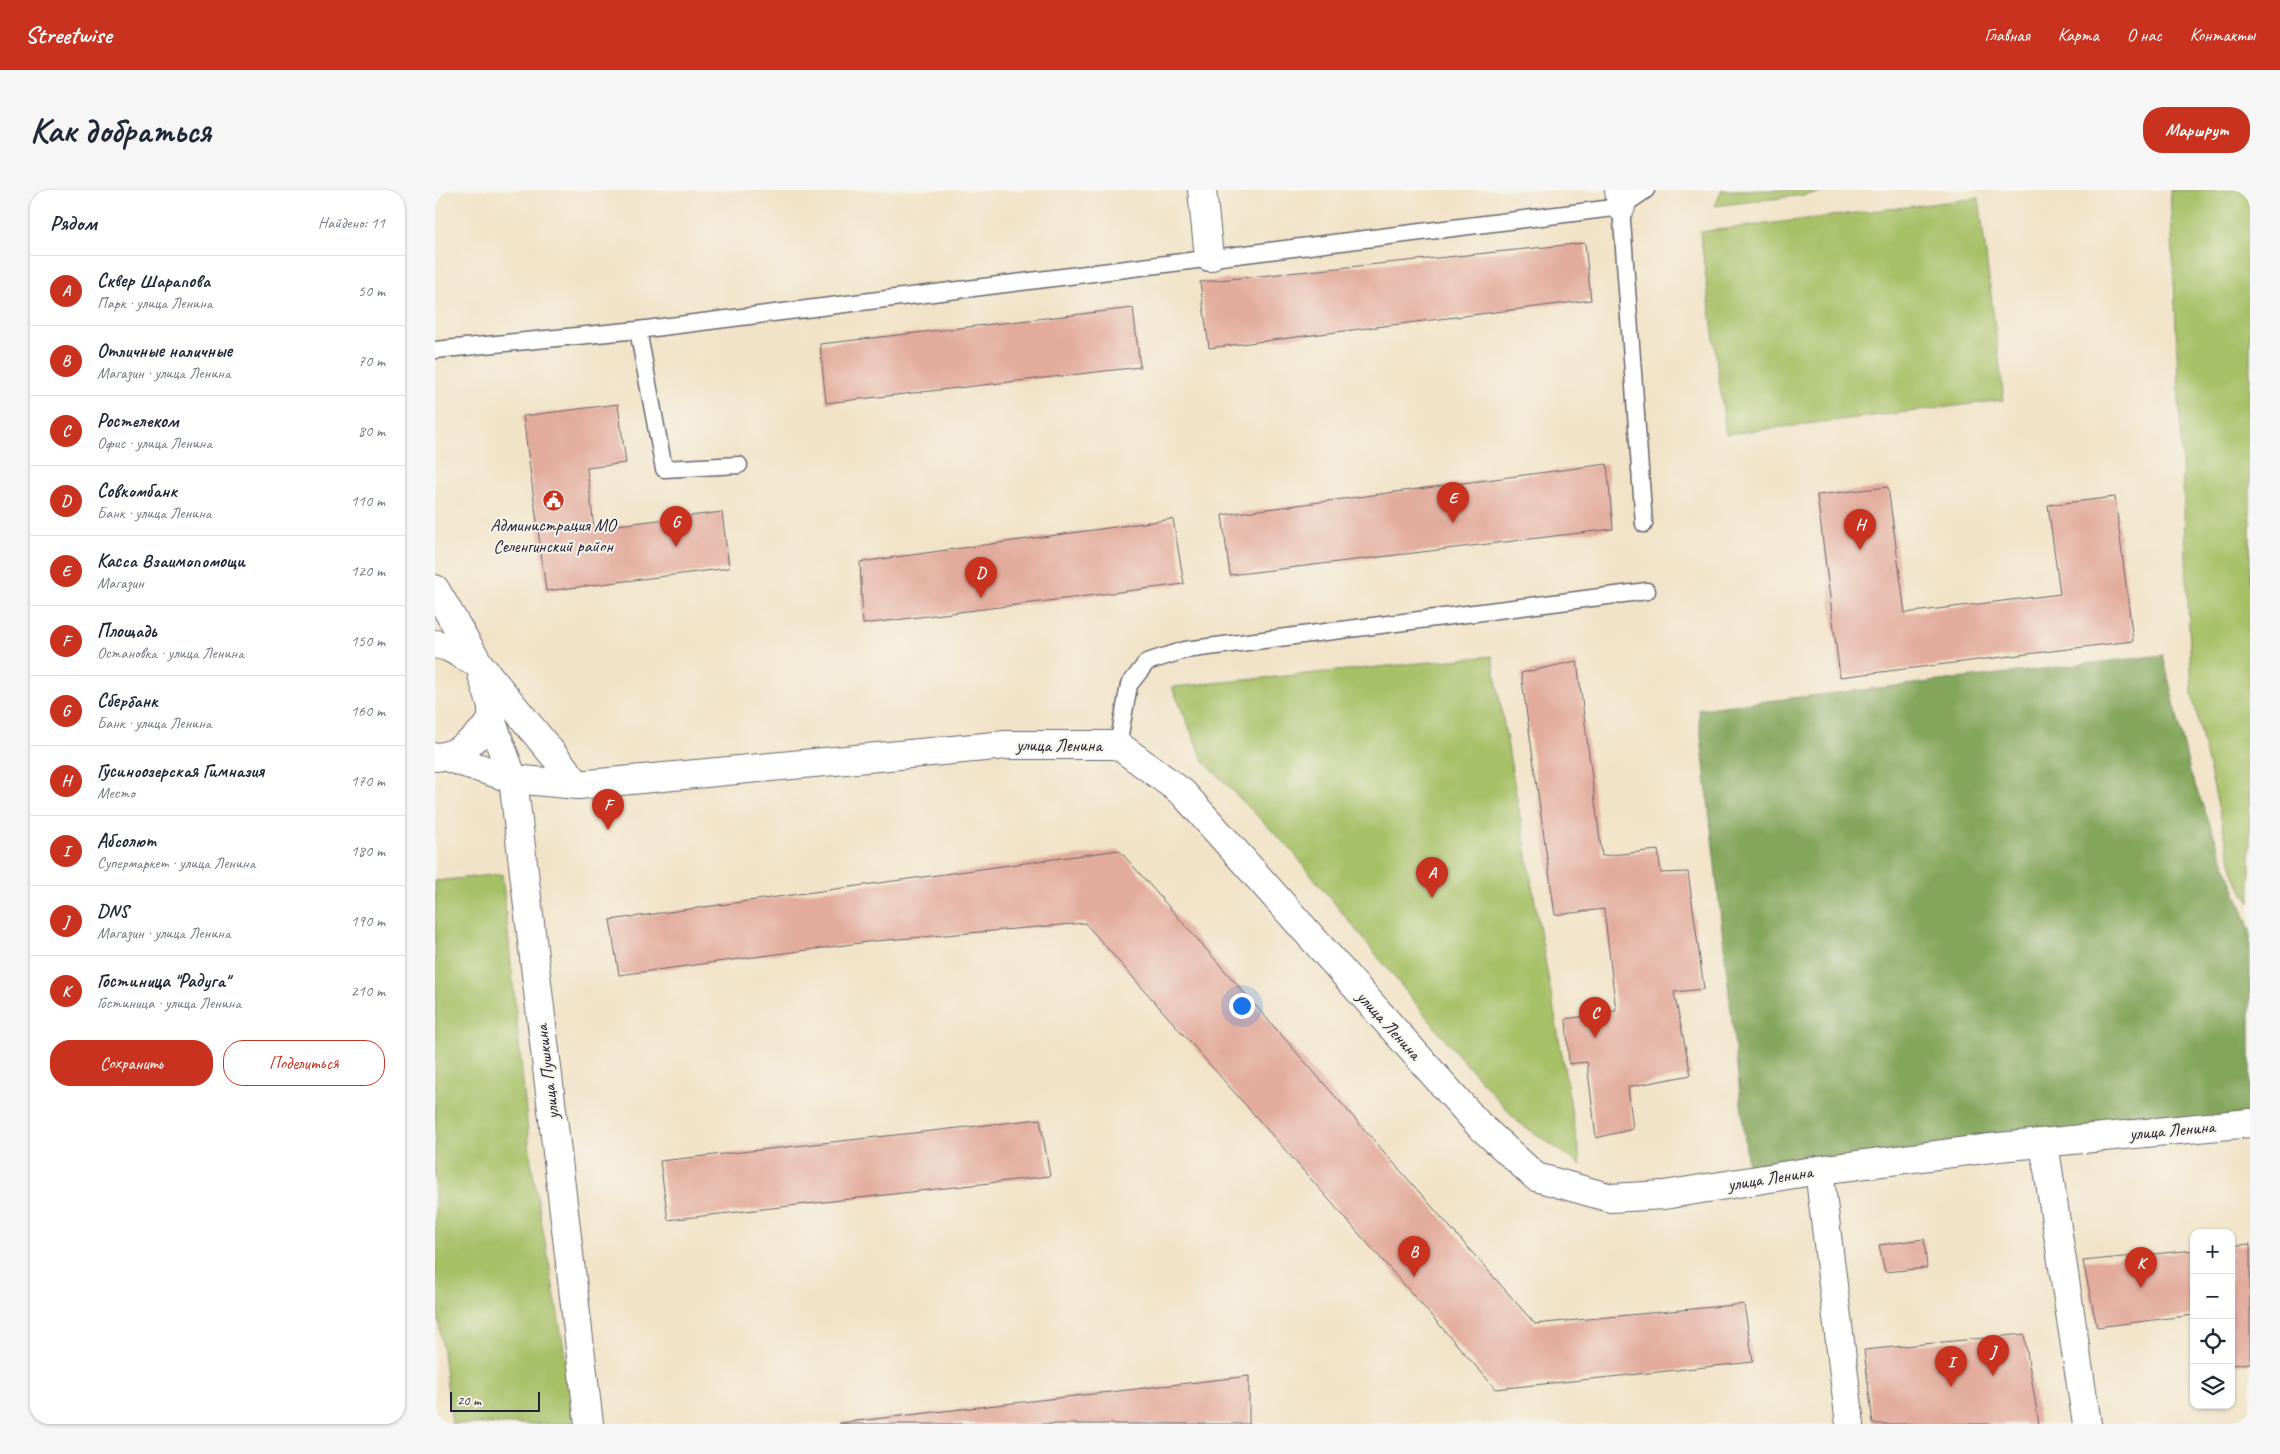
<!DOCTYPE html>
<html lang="ru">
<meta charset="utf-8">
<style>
:root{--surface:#fff;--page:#f6f6f7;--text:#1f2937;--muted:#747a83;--line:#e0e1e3;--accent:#c8321e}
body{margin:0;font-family:Caveat,sans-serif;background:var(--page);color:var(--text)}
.controls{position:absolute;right:15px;bottom:15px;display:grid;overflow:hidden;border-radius:10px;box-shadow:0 1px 4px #0004}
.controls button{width:45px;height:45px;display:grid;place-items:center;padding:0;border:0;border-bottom:1px solid var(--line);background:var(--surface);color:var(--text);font:25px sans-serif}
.scale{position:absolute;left:15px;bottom:12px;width:90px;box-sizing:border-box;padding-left:5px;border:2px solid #22223b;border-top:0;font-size:14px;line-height:18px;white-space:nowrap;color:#22223b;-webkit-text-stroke:4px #f7f3e8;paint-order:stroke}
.you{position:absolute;left:806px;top:815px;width:18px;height:18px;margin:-12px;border:4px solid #fff;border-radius:50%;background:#1a73e8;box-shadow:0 0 0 8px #1a73e833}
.badge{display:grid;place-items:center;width:32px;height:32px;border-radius:50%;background:var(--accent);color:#fff;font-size:16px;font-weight:700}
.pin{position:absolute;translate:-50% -41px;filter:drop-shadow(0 1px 2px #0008)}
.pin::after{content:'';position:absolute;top:26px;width:18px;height:15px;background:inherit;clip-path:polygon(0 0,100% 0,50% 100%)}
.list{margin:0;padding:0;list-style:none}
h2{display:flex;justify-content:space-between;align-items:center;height:65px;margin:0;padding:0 20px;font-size:21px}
h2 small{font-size:16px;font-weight:400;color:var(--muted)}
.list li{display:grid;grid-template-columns:32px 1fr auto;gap:15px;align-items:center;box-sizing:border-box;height:70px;padding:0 20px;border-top:1px solid var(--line)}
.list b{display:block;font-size:19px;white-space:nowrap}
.list p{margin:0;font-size:16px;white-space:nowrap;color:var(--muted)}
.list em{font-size:16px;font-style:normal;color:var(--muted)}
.actions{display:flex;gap:10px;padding:15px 20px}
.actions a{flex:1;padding:11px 0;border:1px solid var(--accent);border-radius:20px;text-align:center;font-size:18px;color:var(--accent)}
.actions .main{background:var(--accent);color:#fff}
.icon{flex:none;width:28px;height:28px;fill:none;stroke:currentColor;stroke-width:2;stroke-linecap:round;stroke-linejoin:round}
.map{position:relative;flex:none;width:1815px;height:1234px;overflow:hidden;border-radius:20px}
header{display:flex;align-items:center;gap:30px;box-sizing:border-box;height:70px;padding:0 25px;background:var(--accent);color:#fff}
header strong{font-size:24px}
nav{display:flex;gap:28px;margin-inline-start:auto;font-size:18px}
.intro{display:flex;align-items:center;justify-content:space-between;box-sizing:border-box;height:120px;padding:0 30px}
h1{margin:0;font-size:35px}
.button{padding:12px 22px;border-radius:20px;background:var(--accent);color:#fff;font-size:18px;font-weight:700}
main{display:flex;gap:30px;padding:0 30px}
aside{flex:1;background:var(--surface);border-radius:20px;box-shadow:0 1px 4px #0004}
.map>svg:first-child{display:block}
.green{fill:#a6c066;stroke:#647150}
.forest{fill:#84a65b;stroke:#53644b}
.building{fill:#e2ab9c}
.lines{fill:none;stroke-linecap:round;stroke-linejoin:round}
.service-casing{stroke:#6a666c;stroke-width:19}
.minor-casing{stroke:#6a666c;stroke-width:30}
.tertiary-casing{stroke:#6a666c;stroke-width:30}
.service{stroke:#fff;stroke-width:16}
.minor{stroke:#fff;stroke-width:28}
.tertiary{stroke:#fff;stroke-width:28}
.labels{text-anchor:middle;stroke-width:4;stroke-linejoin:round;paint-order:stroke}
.poi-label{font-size:18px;fill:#22223b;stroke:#f7f3e8}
.street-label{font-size:18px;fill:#22223b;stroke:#f7f3e8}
</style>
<header>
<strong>Streetwise</strong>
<nav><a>Главная</a><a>Карта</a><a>О нас</a><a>Контакты</a></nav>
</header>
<div class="intro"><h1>Как добраться</h1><a class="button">Маршрут</a></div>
<main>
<aside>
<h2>Рядом<small>Найдено: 11</small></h2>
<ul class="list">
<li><span class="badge">A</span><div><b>Сквер Шарапова</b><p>Парк · улица Ленина</p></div><em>50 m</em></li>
<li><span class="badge">B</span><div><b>Отличные наличные</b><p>Магазин · улица Ленина</p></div><em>70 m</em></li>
<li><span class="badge">C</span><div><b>Ростелеком</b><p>Офис · улица Ленина</p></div><em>80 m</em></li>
<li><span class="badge">D</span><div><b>Совкомбанк</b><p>Банк · улица Ленина</p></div><em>110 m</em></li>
<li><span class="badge">E</span><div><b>Касса Взаимопомощи</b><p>Магазин</p></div><em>120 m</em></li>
<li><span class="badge">F</span><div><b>Площадь</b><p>Остановка · улица Ленина</p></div><em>150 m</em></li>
<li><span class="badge">G</span><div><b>Сбербанк</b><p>Банк · улица Ленина</p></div><em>160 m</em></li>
<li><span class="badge">H</span><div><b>Гусиноозерская Гимназия</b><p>Место</p></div><em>170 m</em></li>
<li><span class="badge">I</span><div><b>Абсолют</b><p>Супермаркет · улица Ленина</p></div><em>180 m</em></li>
<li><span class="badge">J</span><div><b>DNS</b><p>Магазин · улица Ленина</p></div><em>190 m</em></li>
<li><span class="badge">K</span><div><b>Гостиница &quot;Радуга&quot;</b><p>Гостиница · улица Ленина</p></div><em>210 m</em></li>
</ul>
<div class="actions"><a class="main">Сохранить</a><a>Поделиться</a></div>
</aside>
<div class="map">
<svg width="1815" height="1234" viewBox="0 0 1815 1234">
<rect width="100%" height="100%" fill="#f7f3e8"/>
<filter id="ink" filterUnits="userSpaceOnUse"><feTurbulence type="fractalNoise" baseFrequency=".02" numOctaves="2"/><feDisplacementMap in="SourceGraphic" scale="10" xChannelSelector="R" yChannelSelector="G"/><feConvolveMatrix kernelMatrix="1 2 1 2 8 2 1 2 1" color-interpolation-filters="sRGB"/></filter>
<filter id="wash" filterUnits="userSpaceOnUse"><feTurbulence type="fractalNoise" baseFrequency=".0096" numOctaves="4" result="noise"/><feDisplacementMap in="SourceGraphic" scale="20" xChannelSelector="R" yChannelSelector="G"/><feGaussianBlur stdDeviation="1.12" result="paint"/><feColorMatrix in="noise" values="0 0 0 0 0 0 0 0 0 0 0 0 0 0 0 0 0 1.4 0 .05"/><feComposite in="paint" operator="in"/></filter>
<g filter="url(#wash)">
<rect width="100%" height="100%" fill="#f1e3c7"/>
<g class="green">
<path d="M1287 0H1408L1280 16Z"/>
<path d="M1735 0H1815V713L1800 688 1757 505Z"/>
<path d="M1544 8 1569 210 1291 244 1265 42Z"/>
<path d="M1057 466 1146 975 1082 931 1012 852 857 661 769 572 737 497Z"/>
<path d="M67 684 96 972 130 1164 138 1234H17L0 1100V691Z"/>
</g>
<path class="forest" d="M1728 465 1755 582 1815 740V934L1313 978 1263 519Z"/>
<g id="blocks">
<g class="building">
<path d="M1150 53 1156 110 774 158 765 92Z"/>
<path d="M698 118 705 177 391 213 385 154Z"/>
<path d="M183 214 191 273 152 278 159 338 287 322 294 378 111 401 88 226Z"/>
<path d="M1172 274 1178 339 795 385 787 325Z"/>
<path d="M1453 297 1470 423 1625 404 1613 315 1680 307 1698 451 1405 487 1382 305Z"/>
<path d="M738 329 749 394 428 434 425 372Z"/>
<path d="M1142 471 1167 666 1223 660 1226 683 1253 682 1269 799 1239 802 1256 885 1193 897 1198 939 1161 948 1152 872 1134 874 1131 829 1181 821 1169 719 1120 725 1086 483Z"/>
<path d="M684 660 1100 1134 1309 1114 1318 1172 1061 1199 650 733 440 751 184 785 175 730Z"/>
<path d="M605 929 615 986 233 1030 225 971Z"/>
<path d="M1489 1049 1492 1078 1450 1082 1444 1055Z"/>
<path d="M1815 1054V1173L1796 1175V1056Z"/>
<path d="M1759 1060V1125L1662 1137 1648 1071Z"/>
<path d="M1589 1144 1604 1234H1438L1429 1160Z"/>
<path d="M814 1186V1234H405V1233Z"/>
</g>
</g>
</g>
<g filter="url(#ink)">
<use href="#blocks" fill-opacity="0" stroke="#6a666c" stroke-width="1"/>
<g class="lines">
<defs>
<g id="service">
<path d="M1186 17 1209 334"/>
<path d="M203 140 229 279 304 275"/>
<path d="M0 160 203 140 1186 17 1211 0"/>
<path d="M683 555 694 495 712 472 750 460 1212 401"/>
</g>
<g id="minor">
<path d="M767 0 774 67"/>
<path d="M1184 0 1186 17"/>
<path d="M0 399 44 474"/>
<path d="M57 532 78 589 154 1234"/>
<path d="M1609 953 1652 1234"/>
<path d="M1384 980 1415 1234"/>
</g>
<g id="tertiary">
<path d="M0 454 13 457 44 474 143 595"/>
<path d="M0 567C24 567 40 548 57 532V516L47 485"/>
<path d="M11 567 78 589 143 595 571 555H683L748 603 1044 935 1101 987 1176 1008 1229 1005 1384 980 1564 957 1815 933"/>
</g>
</defs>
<use href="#service" class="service-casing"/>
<use href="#minor" class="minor-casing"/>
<use href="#tertiary" class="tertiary-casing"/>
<use href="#service" class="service"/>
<use href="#minor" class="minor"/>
<use href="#tertiary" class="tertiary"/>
</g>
</g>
<defs>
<symbol id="civic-disc" viewBox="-11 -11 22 22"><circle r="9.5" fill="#c8321e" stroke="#f7f3e8"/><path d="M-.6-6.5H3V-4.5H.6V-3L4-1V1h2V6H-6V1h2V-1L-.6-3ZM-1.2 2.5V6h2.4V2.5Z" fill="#fff"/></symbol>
</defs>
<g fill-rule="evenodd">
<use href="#civic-disc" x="106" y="298" width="25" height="25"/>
</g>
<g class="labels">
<g class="poi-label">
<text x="118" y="341">Администрация МО<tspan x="118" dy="21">Селенгинский район</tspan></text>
</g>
<g class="street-label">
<text x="624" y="561">улица Ленина</text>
<text transform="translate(954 835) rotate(48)" y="6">улица Ленина</text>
<text transform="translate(112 882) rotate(-97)" y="6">улица Пушкина</text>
<text transform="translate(1737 940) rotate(-5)" y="6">улица Ленина</text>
<text transform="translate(1335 988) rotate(-9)" y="6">улица Ленина</text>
</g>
</g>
</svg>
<div class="controls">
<button>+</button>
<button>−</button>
<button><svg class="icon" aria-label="locate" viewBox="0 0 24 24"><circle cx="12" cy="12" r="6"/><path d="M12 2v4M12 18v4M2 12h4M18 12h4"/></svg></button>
<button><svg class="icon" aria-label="layers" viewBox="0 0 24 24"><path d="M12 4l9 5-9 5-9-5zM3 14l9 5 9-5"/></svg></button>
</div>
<div class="scale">20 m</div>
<div class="you"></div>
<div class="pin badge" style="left:997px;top:708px">A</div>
<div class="pin badge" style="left:979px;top:1087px">B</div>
<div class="pin badge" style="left:1160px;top:848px">C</div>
<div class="pin badge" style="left:546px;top:408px">D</div>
<div class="pin badge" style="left:1018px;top:333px">E</div>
<div class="pin badge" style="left:173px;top:640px">F</div>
<div class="pin badge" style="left:241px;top:357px">G</div>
<div class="pin badge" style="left:1425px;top:360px">H</div>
<div class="pin badge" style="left:1516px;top:1197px">I</div>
<div class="pin badge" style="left:1558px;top:1186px">J</div>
<div class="pin badge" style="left:1706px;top:1098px">K</div>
</div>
</main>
